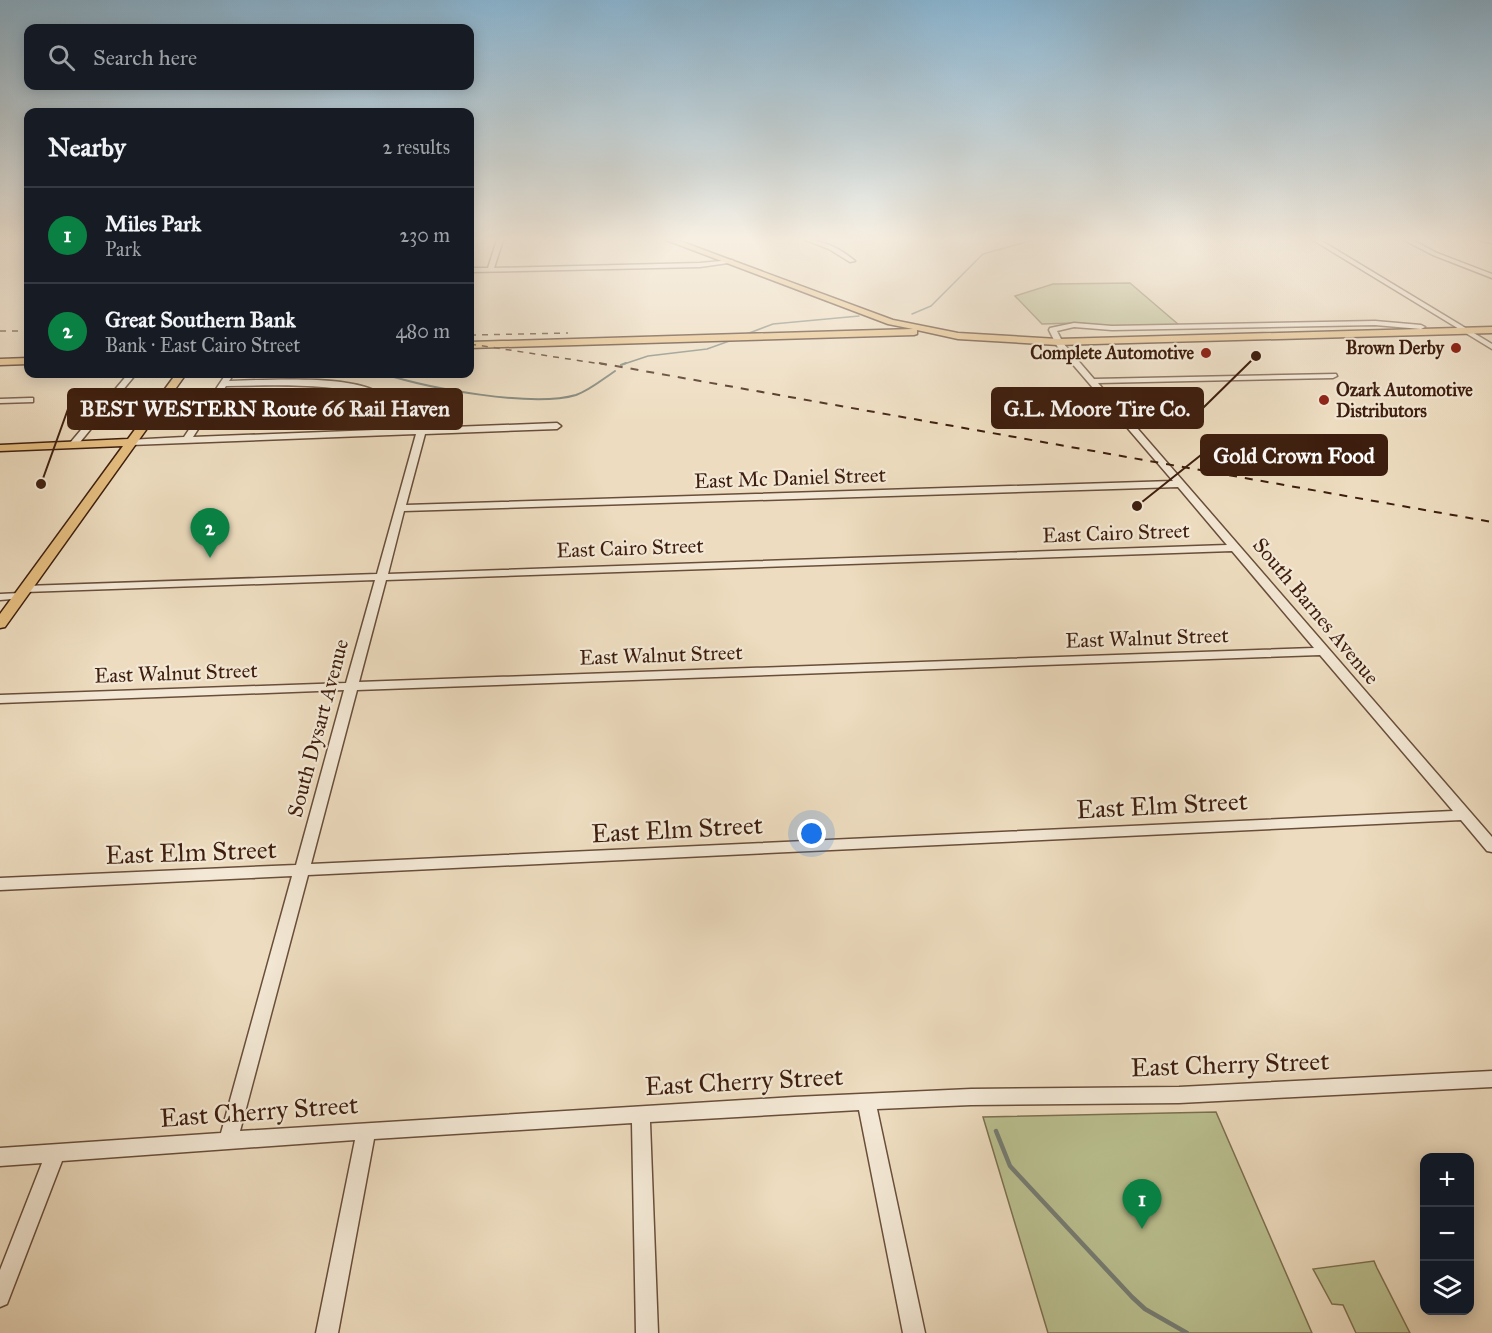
<!DOCTYPE html>
<meta charset="utf-8">
<style>
:root{--surface:#171b24;--page:#20242c;--text:#f1f3f6;--muted:#9ea1a6;--line:#363941;--accent:#0b8043}
body{margin:0;font-family:"IM FELL Great Primer",serif;background:var(--page);color:var(--text)}
.controls{position:absolute;right:18px;bottom:18px;display:grid;overflow:hidden;border-radius:12px;box-shadow:0 3px 15px #0003}
.controls button{width:54px;height:54px;display:grid;place-items:center;padding:0;border:0;border-bottom:2px solid var(--line);background:var(--surface);color:var(--text);font:30px sans-serif}
.you{position:absolute;left:812px;top:834px;width:21px;height:21px;margin:-15px;border:4px solid #fff;border-radius:50%;background:#1a73e8;box-shadow:0 0 0 9px #1a73e833}
.badge{display:grid;place-items:center;width:39px;height:39px;border-radius:50%;background:var(--accent);color:#fff;font-size:20px;font-weight:700}
.pin{position:absolute;translate:-50% -50px;filter:drop-shadow(0 2px 3px #0008)}
.pin::after{content:'';position:absolute;top:32px;width:21px;height:18px;background:inherit;clip-path:polygon(0 0,100% 0,50% 100%)}
.list{margin:0;padding:0;list-style:none}
h2{display:flex;justify-content:space-between;align-items:center;height:78px;margin:0;padding:0 24px;font-size:26px}
h2 small{font-size:20px;font-weight:400;color:var(--muted)}
.list li{display:grid;grid-template-columns:39px 1fr auto;gap:18px;align-items:center;box-sizing:border-box;height:96px;padding:0 24px;border-top:2px solid var(--line)}
.list b{display:block;font-size:22px;white-space:nowrap}
.list p{margin:0;font-size:20px;white-space:nowrap;color:var(--muted)}
.list em{font-size:20px;font-style:normal;color:var(--muted)}
.icon{flex:none;width:33px;height:33px;fill:none;stroke:currentColor;stroke-width:2;stroke-linecap:round;stroke-linejoin:round}
.map{position:relative;flex:none;width:1492px;height:1333px;overflow:hidden}
.search{position:absolute;background:var(--surface);box-shadow:0 3px 15px #0003;left:24px;top:24px;width:450px;height:66px;display:flex;align-items:center;gap:15px;box-sizing:border-box;padding:0 21px;border-radius:12px;color:var(--muted);font-size:22px}
.panel{position:absolute;background:var(--surface);box-shadow:0 3px 15px #0003;left:24px;top:108px;width:450px;height:270px;border-radius:12px}
.map>svg:first-child{display:block}
.green{fill:#bac090;stroke:#7c6f4f;stroke-width:1.5}
.lines{fill:none;stroke-linecap:round;stroke-linejoin:round}
.stream-far2{stroke:#757c73;stroke-width:1.5}
.stream-far1{stroke:#757c73;stroke-width:2}
.stream{stroke:#757c73;stroke-width:4.5}
.minor-casing{stroke:#694e3a;stroke-width:3}
.major-casing{stroke:#3d1e0e;stroke-width:3}
.minor{fill:#f3e8d5;fill-rule:evenodd}
.major{fill:#e6be80;fill-rule:evenodd}
.rail-far1{stroke:#3d1e0e;stroke-width:1.5;stroke-dasharray:6 6;stroke-linecap:butt}
.rail{stroke:#3d1e0e;stroke-width:2;stroke-dasharray:8 8;stroke-linecap:butt}
.poi-dot{fill:#8f2418;stroke:#f3e8d5;stroke-width:2}
.labels{text-anchor:middle;stroke-width:4.5;stroke-linejoin:round;paint-order:stroke}
.far-poi-label{font-size:18px;font-weight:bold;fill:#3d1e0e;stroke:#f3e8d5;text-anchor:end}
.street-label{font-size:21px;fill:#3d1e0e;stroke:#f3e8d5}
.near-street-label{font-size:26px;fill:#3d1e0e;stroke:#f3e8d5}
.leader{fill:none;stroke:#3d1e0e;stroke-width:2}
.callout-dot{fill:#3d1e0e;stroke:#f3e8d5;stroke-width:2}
.callout{fill:#3d1e0e;stroke:#3d1e0e;stroke-width:2}
.callout-label{font-size:22px;text-anchor:middle;font-weight:bold;fill:#fff}
</style>
<div class="map">
<svg width="1492" height="1333" viewBox="0 0 1492 1333">
<rect width="100%" height="100%" fill="#eddcbf"/>
<filter id="stains"><feTurbulence type="fractalNoise" baseFrequency=".00333" numOctaves="4"/><feColorMatrix values="0 0 0 0 .2 0 0 0 0 .09 0 0 0 0 .02 0 0 0 .5 -.17"/></filter>
<radialGradient id="worn" r=".72"><stop offset=".6" stop-color="#630" stop-opacity="0"/><stop offset="1" stop-color="#630" stop-opacity=".3"/></radialGradient>
<g class="green">
<path d="M1130 283 1179 325 1113 326 1078 323 1042 324 1015 296 1053 284Z"/>
<path d="M1216 1112 1312 1333H1048L983 1117Z"/>
<path d="M1374 1261 1377 1268 1410 1333H1356L1343 1305 1332 1304 1313 1269Z"/>
</g>
<g class="lines">
<g class="stream-far2">
<path d="M912 314 931 306 983 254 1033 240"/>
<path d="M744 335 773 324 859 316"/>
<path d="M621 365 648 356 707 349 735 339"/>
</g>
<g class="stream-far1">
<path d="M621 365 626 363"/>
<path d="M384 374C428 388 532 408 576 395 590 390 603 379 615 371"/>
</g>
<path class="stream" d="M996 1131 1010 1166 1132 1297 1145 1309 1187 1333"/>
<defs>
<g id="minor">
<path d="M497 240H503L494 268 700 263 732 260 735 262 700 267 470 272V268H488Z"/>
<path d="M806 240C824 240 842 250 855 261L850 262 829 249Z"/>
<path d="M1313 240H1320L1492 344V349Z"/>
<path d="M1404 240H1412L1437 253 1492 274V278L1433 255Z"/>
<path d="M1481 240H1492V243L1482 241Z"/>
<path d="M1375 321 1421 325 1425 327 1421 329 1375 325 1112 330 1074 327 1057 331 1063 343 1094 379 1336 374 1337 376 1333 378 1098 383 1492 837V852L1487 851 1461 820 308 875 240 1131 794 1097 971 1089 1179 1087 1492 1071V1087L1179 1103 971 1105 877 1109 925 1333H903L859 1110 650 1122 658 1333H636L632 1123 374 1139 338 1333H316L355 1140 62 1161 7 1304 0 1307V1270L42 1163 0 1166V1148L221 1133 292 876 0 890V878L296 865 344 690 0 703V695L346 683 375 580 25 592 20 589 25 586 377 574 416 434 131 445 127 442 128 440 184 437 226 374H234L229 381C266 380 352 374 381 394L377 396C326 383 278 385 226 386L193 437 557 423 561 426 557 429 425 434 406 505 1173 481 1057 346 1049 330 1050 328 1074 323 1112 326ZM1178 487 1227 545 388 574 404 511ZM1232 551 1314 648 359 682 386 580ZM1320 655 1453 811 311 864 357 690Z"/>
<path d="M128 374H136L76 447H70V443Z"/>
<path d="M30 398H33V402L0 403V399Z"/>
<path d="M20 593 26 596 24 598 0 600V594Z"/>
</g>
<g id="major">
<path d="M666 240H677L893 320 958 333 1058 339 1492 327V333L1058 345 958 339 917 330V334L914 335 470 348V342L913 329 888 324Z"/>
<path d="M28 358V364L0 365V359Z"/>
<path d="M176 374H186L5 627 0 628V614L123 446 0 451V445L128 439Z"/>
</g>
</defs>
<use href="#minor" class="minor-casing"/>
<use href="#major" class="major-casing"/>
<use href="#minor" class="minor"/>
<use href="#major" class="major"/>
<g class="rail-far1">
<path d="M0 331H28"/>
<path d="M470 335 568 333"/>
<path d="M470 344 608 365"/>
</g>
<path class="rail" d="M599 363 1492 522"/>
</g>
<linearGradient id="sky" x2="0" y2="1"><stop stop-color="#89b6d4"/><stop offset="0.56" stop-color="#f7efe2"/><stop offset="1" stop-color="#f7efe2" stop-opacity="0"/></linearGradient>
<rect width="1492" height="427" fill="url(#sky)"/>
<g class="poi-dot">
<circle cx="1456" cy="348" r="6"/>
<circle cx="1206" cy="353" r="6"/>
<circle cx="1324" cy="400" r="6"/>
</g>
<g class="labels">
<g class="far-poi-label">
<text x="1444" y="354">Brown Derby</text>
<text x="1194" y="359">Complete Automotive</text>
<text x="1336" y="396" text-anchor="start">Ozark Automotive<tspan x="1336" dy="21">Distributors</tspan></text>
</g>
<g class="street-label">
<text transform="translate(790 478) rotate(-2)" y="7">East Mc Daniel Street</text>
<text transform="translate(1116 533) rotate(-2)" y="7">East Cairo Street</text>
<text transform="translate(630 548) rotate(-2)" y="7">East Cairo Street</text>
<text transform="translate(1316 611) rotate(50)" y="7">South Barnes Avenue</text>
<text transform="translate(1147 638) rotate(-2)" y="7">East Walnut Street</text>
<text transform="translate(661 655) rotate(-2)" y="7">East Walnut Street</text>
<text transform="translate(176 673) rotate(-2)" y="7">East Walnut Street</text>
<text transform="translate(318 728) rotate(-75)" y="7">South Dysart Avenue</text>
</g>
<g class="near-street-label">
<text transform="translate(1162 805) rotate(-3)" y="9">East Elm Street</text>
<text transform="translate(677 829) rotate(-3)" y="9">East Elm Street</text>
<text transform="translate(191 852) rotate(-2)" y="9">East Elm Street</text>
<text transform="translate(1230 1064) rotate(-2)" y="9">East Cherry Street</text>
<text transform="translate(744 1081) rotate(-3)" y="9">East Cherry Street</text>
<text transform="translate(259 1111) rotate(-4)" y="9">East Cherry Street</text>
</g>
</g>
<path class="leader" d="M1256 356L1203 408M41 484L68 409M1137 506L1201 455"/>
<g class="callout-dot">
<circle cx="1256" cy="356" r="6"/>
<circle cx="41" cy="484" r="6"/>
<circle cx="1137" cy="506" r="6"/>
</g>
<g class="callout">
<rect x="992" y="388" width="211" height="40" rx="6"/>
<rect x="68" y="389" width="394" height="40" rx="6"/>
<rect x="1201" y="435" width="186" height="40" rx="6"/>
</g>
<g class="callout-label">
<text x="1097" y="416">G.L. Moore Tire Co.</text>
<text x="265" y="416">BEST WESTERN Route 66 Rail Haven</text>
<text x="1294" y="463">Gold Crown Food</text>
</g>
<rect width="100%" height="100%" filter="url(#stains)"/>
<rect width="100%" height="100%" fill="url(#worn)"/>
</svg>
<div class="controls">
<button>+</button>
<button>−</button>
<button><svg class="icon" aria-label="layers" viewBox="0 0 24 24"><path d="M12 4l9 5-9 5-9-5zM3 14l9 5 9-5"/></svg></button>
</div>
<div class="you"></div>
<div class="pin badge" style="left:1142px;top:1229px">1</div>
<div class="pin badge" style="left:210px;top:558px">2</div>
<div class="search"><svg class="icon" aria-label="search" viewBox="0 0 24 24"><circle cx="10" cy="10" r="6"/><path d="M15 15l6 6"/></svg>Search here</div>
<section class="panel">
<h2>Nearby<small>2 results</small></h2>
<ul class="list">
<li><span class="badge">1</span><div><b>Miles Park</b><p>Park</p></div><em>230 m</em></li>
<li><span class="badge">2</span><div><b>Great Southern Bank</b><p>Bank · East Cairo Street</p></div><em>480 m</em></li>
</ul>
</section>
</div>
